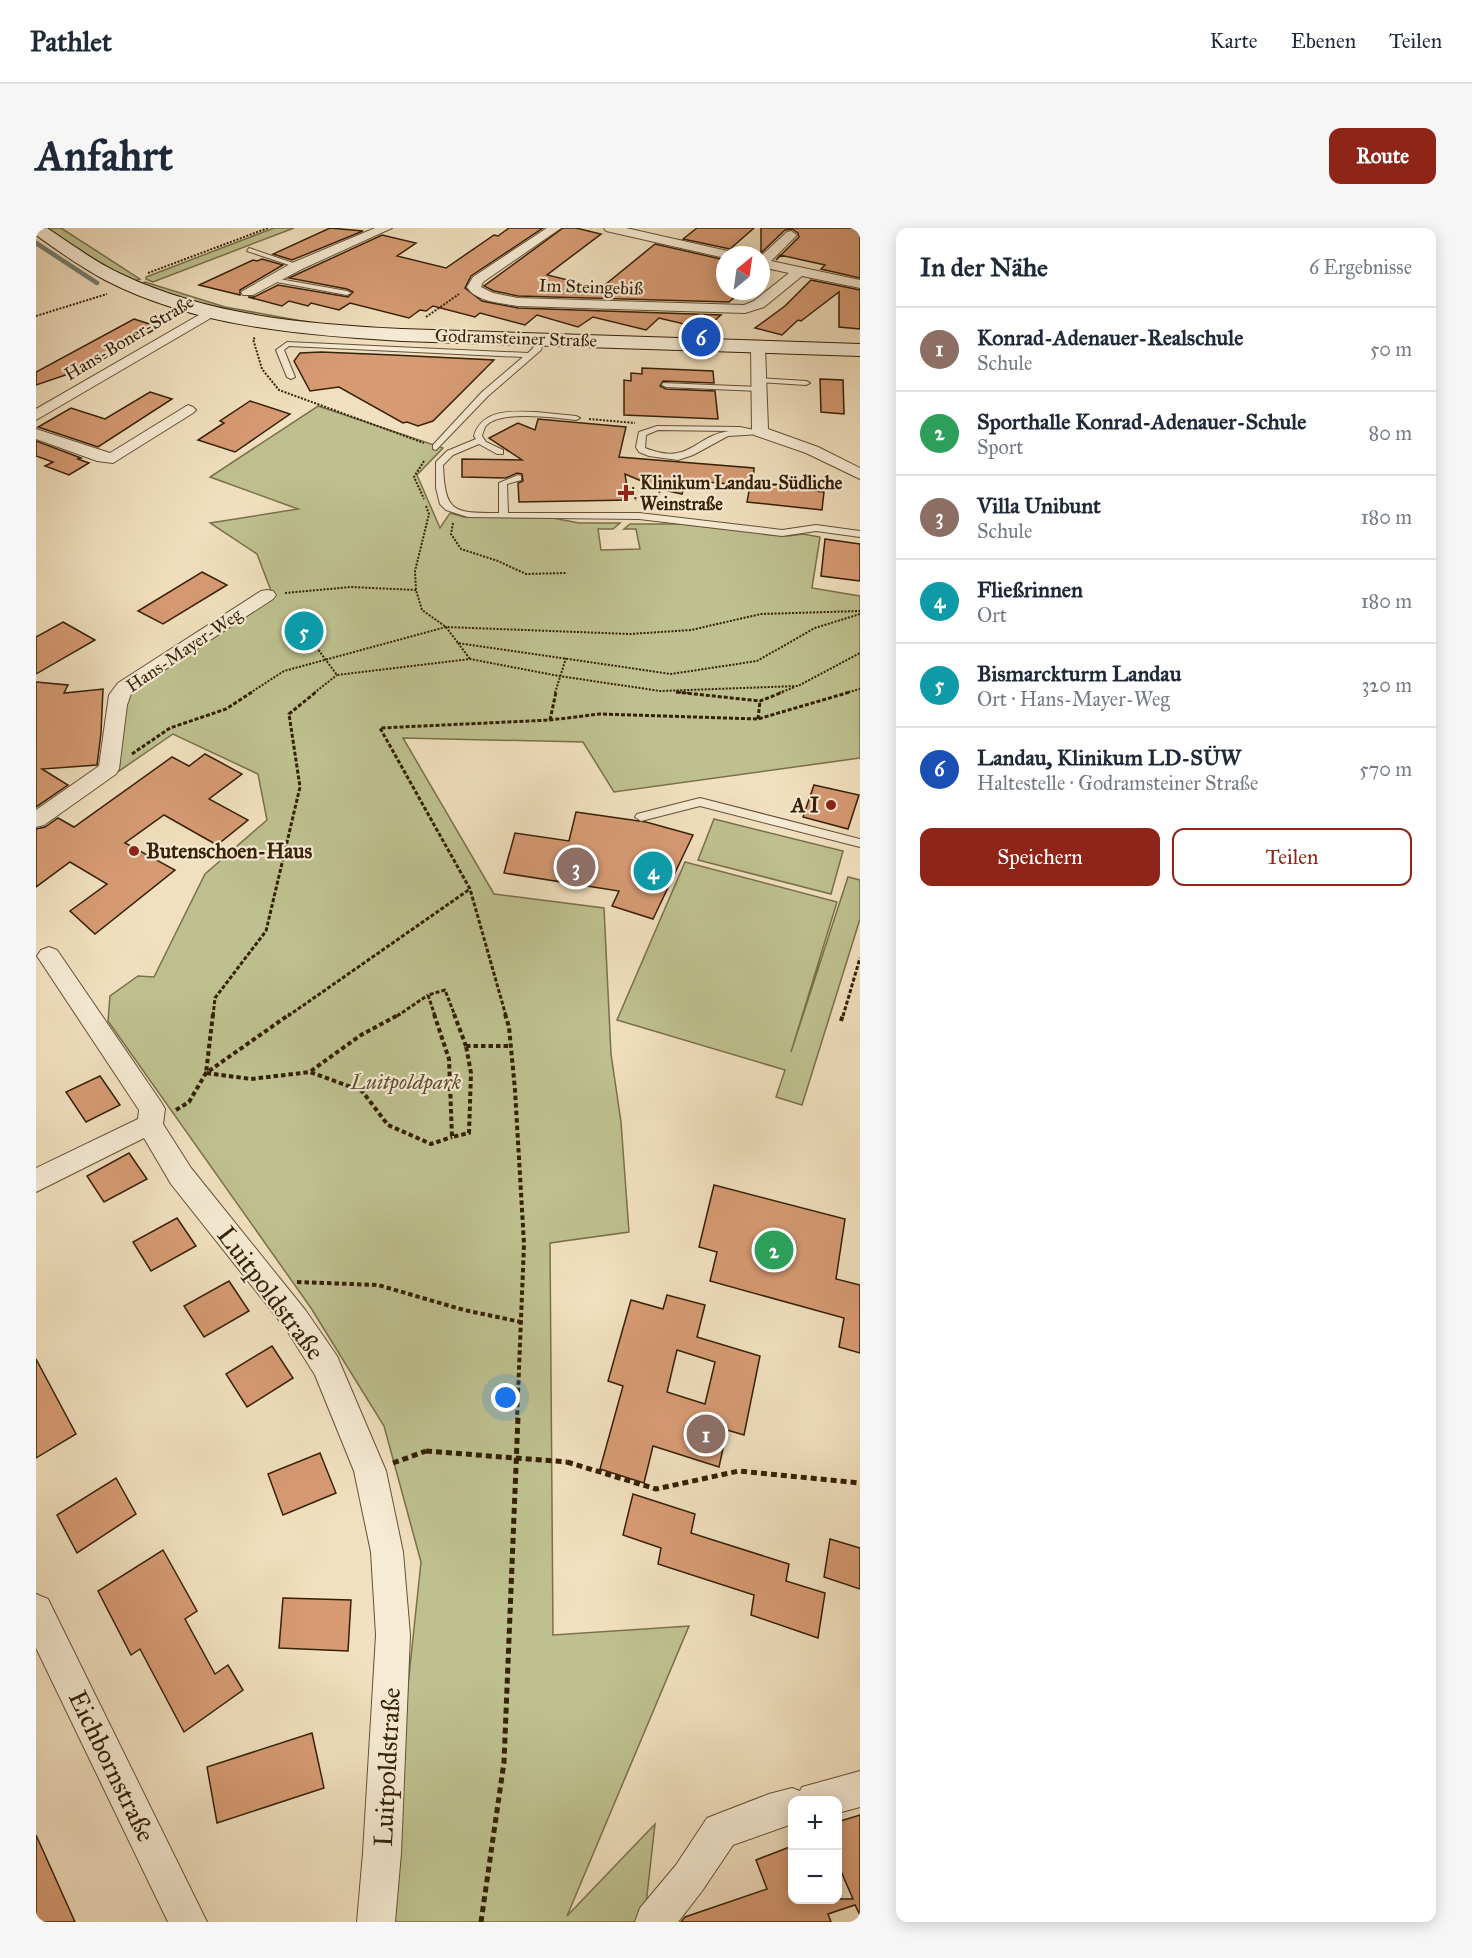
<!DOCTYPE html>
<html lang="de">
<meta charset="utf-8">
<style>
:root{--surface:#fff;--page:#f6f6f7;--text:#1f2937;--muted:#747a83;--line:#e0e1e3;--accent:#8f2418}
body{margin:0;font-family:"IM FELL Great Primer",serif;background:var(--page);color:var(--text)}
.controls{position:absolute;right:18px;bottom:18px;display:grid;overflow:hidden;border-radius:12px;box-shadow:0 3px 15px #0003}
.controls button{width:54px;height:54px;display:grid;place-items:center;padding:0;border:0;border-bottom:2px solid var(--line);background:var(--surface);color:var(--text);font:30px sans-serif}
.compass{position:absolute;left:680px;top:18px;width:54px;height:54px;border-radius:50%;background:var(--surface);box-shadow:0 3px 15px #0003;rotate:29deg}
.you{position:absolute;left:470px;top:1170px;width:21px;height:21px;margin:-15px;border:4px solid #fff;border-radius:50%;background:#1a73e8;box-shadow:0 0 0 9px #1a73e833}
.badge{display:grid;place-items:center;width:39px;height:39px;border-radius:50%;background:var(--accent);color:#fff;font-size:20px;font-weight:700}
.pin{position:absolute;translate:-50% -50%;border:3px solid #fff;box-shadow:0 2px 6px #0006}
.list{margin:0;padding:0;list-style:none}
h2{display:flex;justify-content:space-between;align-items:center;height:78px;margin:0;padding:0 24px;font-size:26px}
h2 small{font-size:20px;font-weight:400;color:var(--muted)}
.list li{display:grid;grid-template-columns:39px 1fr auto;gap:18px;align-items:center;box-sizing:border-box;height:84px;padding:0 24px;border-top:2px solid var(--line)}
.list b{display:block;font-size:22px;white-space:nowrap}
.list p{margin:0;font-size:20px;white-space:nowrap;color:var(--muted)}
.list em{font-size:20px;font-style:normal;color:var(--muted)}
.actions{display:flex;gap:12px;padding:18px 24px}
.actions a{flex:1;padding:14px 0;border:2px solid var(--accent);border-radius:12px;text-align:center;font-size:21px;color:var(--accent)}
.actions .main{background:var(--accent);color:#fff}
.map{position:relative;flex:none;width:824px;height:1694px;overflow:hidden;border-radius:12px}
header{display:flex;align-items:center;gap:36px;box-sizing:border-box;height:84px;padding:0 30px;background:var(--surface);border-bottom:2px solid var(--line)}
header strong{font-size:28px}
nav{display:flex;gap:33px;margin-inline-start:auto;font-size:21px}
.intro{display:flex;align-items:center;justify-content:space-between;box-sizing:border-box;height:144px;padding:0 36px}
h1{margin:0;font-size:42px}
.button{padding:15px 27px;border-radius:12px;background:var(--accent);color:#fff;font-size:21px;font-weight:700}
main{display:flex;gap:36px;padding:0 36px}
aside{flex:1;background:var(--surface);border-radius:12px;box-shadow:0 3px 15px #0003}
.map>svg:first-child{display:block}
.green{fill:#bec18f;stroke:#7a704b;stroke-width:1.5}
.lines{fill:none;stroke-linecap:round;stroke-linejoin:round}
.stream{stroke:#737e71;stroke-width:4.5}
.building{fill:#d79b74;stroke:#362007;stroke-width:1.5;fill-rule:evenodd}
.lane-casing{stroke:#655035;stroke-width:2}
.street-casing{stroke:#655035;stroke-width:2}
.secondary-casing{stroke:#362007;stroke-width:2}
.path-far3{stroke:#362007;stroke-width:2;stroke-dasharray:2 1.5;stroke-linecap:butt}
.path-far2{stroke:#362007;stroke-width:3;stroke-dasharray:4 2;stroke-linecap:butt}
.path-far1{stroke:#362007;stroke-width:4;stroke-dasharray:4.5 3;stroke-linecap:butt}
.path{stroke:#362007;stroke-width:5;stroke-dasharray:6 4;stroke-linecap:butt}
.lane{fill:#f6ebd5;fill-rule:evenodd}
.street{fill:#f6ebd5;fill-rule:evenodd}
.secondary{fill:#f6ebd5;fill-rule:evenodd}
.path-bridge{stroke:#362007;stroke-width:5;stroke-dasharray:6 4;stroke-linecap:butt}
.poi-dot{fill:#8f2418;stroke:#f6ebd5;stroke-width:2}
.labels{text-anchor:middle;stroke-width:4.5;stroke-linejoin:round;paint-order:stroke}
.far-street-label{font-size:18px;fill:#362007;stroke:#f6ebd5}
.far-poi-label{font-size:18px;font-weight:bold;fill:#362007;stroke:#f6ebd5;text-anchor:start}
.poi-label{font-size:21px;font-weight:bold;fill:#362007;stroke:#f6ebd5;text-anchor:end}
.park-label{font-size:21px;font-style:italic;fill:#5f5030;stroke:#f6ebd5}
.near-street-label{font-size:26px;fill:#362007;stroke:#f6ebd5}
</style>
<header>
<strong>Pathlet</strong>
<nav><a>Karte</a><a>Ebenen</a><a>Teilen</a></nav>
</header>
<div class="intro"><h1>Anfahrt</h1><a class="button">Route</a></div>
<main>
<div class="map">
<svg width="824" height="1694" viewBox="0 0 824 1694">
<rect width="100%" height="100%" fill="#f1e0bf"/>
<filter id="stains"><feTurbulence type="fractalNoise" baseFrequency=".00333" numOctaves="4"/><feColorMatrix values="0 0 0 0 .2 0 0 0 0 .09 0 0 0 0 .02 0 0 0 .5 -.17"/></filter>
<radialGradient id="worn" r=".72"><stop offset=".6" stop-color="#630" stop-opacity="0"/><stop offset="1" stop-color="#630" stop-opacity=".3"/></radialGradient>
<g class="green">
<path d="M9 0H25L104 51 97 54 64 37Z"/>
<path d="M238 0H258L117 54 110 51V49Z"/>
<path d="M109 54 189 79 288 97 198 86 103 57Z"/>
<path d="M282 178 407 220 381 247 404 300 414 285 428 289 517 290 543 295H584L577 301H562L565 322 604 321 600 301H588L594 296H645L752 308 767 306 784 309 776 360 824 368V530L578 564 547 514 367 510 458 666 568 680 575 826 585 894 593 1004 514 1015 517 1407 653 1398 531 1688 619 1596 608 1694H347L385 1334 348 1198 275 1080 72 793 74 768 102 748 118 749 169 646 231 592 222 546 137 506 83 543 86 470 237 368 221 326 174 295 262 281 174 249Z"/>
<path d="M678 591 807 623 795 666 662 632Z"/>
<path d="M649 634 801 674 755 824 812 649 824 652V691L766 877 740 869 749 842 581 792Z"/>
</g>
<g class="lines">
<path class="stream" d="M0 15 61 55"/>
</g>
<g class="building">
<path d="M294 0 327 3 256 32 237 26Z"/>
<path d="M473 0H507L435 48 429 60 446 73 482 80 685 87 669 101 623 90 610 102 557 89 542 99 501 87 489 97 444 85 439 89 397 78 390 83 384 82 373 90 314 75 303 82 275 75 272 78 253 73 246 78 212 69H218L242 57 312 69 317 64 311 61 253 50 346 7 380 15 361 28 410 40 458 7 462 8Z"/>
<path d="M527 0H540L565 6 511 47 565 60 619 16 689 32V63H706L693 74 482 68 458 63 448 58Z"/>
<path d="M661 0H718L694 21 647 11Z"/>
<path d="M725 0H824V50L785 41 789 37 744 27 740 32 763 9 762 5 756 1 749 2 725 25Z"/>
<path d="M226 31 247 37 204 62V67L163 57 217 32 221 33Z"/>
<path d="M775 52 824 62V101L803 99V64L765 93 762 92 746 107 719 100 749 78Z"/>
<path d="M98 91 123 99 53 139 0 157V144Z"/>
<path d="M285 124 357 127 458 132 397 193 382 198 371 194 367 195 303 159 274 163 258 133 264 125Z"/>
<path d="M606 140 677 143 678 155 627 153 624 158 630 161 679 163 682 191 588 187V152L595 153V145L606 146Z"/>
<path d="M784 151 807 152 808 186 785 184Z"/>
<path d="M114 164 136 171 62 219 2 199 35 180 69 191Z"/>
<path d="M214 173 254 186 199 224 162 212 188 195 184 193Z"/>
<path d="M502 191 590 199 583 229 718 240 717 256 788 264 786 282 711 274 714 258 650 252 646 266 624 261 589 246 593 272 483 274 482 255 487 253 486 246 481 245 470 250 426 249V231L486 232 453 210 482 195 499 202Z"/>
<path d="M0 213 45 230 42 231 53 235 33 247 9 238 17 234 0 228Z"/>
<path d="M789 311 824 316V353L785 348Z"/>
<path d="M166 344 191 357 127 396 102 383Z"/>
<path d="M27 394 59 412 0 446V409Z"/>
<path d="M0 454 32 457 28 465 67 461 65 505 61 537 6 541 32 557 0 579Z"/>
<path d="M169 526 206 546 173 571 212 592 181 617 128 587 89 615 139 642 59 706 34 683 71 656 34 634 0 659V601L9 599 22 590 38 599 136 529 153 538Z"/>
<path d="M778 557 823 567 812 601 767 589Z"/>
<path d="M540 584 610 594 657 607 617 691 576 678 583 663 468 645 479 605 533 613Z"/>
<path d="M64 848 84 877 50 894 30 864Z"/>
<path d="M93 925 111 951 68 974 51 948Z"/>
<path d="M678 957 809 991 800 1051 824 1057V1125L803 1119 808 1090 674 1053 681 1024 663 1019Z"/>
<path d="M141 990 160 1018 115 1043 97 1014Z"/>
<path d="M193 1053 213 1083 168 1109 148 1078Z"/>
<path d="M631 1067 669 1077 661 1109 724 1128 708 1207 691 1202 683 1239 617 1218 608 1255 564 1241 587 1158 572 1153 595 1072 627 1081ZM641 1122 679 1134 669 1176 631 1164Z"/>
<path d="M236 1118 257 1150 211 1179 190 1146Z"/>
<path d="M0 1131 40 1206 0 1230Z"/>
<path d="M284 1225 300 1265 247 1287 232 1246Z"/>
<path d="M80 1250 100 1286 41 1325 21 1287Z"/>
<path d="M597 1266 659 1286 655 1305 753 1336 750 1353 789 1365 782 1410 715 1387 718 1367 622 1336 625 1320 587 1307Z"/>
<path d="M794 1311 824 1320V1361L788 1349Z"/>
<path d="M127 1322 161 1383 149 1391 179 1446 192 1437 207 1462 148 1504 104 1421 95 1427 62 1363Z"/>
<path d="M247 1370 315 1372 312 1423 243 1420Z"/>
<path d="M276 1505 288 1560 181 1595 171 1539Z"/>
<path d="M824 1587V1687L819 1677 792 1686 795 1694H645L649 1689 731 1661 720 1632 756 1618V1671H817L801 1634V1594Z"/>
<path d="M0 1607 39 1694H0Z"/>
</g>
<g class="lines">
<defs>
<g id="lane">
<path d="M213 20 263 37 264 38 259 39 211 23Z"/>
<path d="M232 49 311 63 315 65 311 67 235 53H232Z"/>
<path d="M501 109 508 111 505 122 452 168 400 222 397 221V217L446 164 487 129 253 118 248 122 259 149 255 151 251 149 240 122 251 114 492 125 498 119Z"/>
<path d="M723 150 770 153 774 155 770 157 720 154 719 152Z"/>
<path d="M627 155 723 159 727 161 723 163 630 159 626 157Z"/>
<path d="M500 184 540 188 544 190 540 192C521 190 462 181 449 199 449 199 446 207 446 208L450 214 467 222V226H461L443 216 417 227 407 237C409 285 417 285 463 285V255L482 247 485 248V252L471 256 472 285H603L746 302 780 297 824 303V309L780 303 746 308 603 291 432 289 410 282 404 276 400 260V234L411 223 440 211 438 208C446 181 476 183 500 184Z"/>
<path d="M621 198 704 199 728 204 724 206 692 208 657 227 642 232 613 228 603 224 600 219 603 204ZM622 202 693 203C658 208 654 238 609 220L610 207Z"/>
<path d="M664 570 824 611V619L664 578 605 593 599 589 601 586Z"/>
</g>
<g id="street">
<path d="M339 0H356L266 41 217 67H207L205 64 256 35Z"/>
<path d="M511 0H525L447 54 445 59 457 65 482 70 708 77 718 73 753 45 725 39V28L751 4 755 3 761 7 735 33 824 52V60L766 48 728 79 709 85 482 78C466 75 440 74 431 59L437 49Z"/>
<path d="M568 0H590L696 24 698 27H689V30L570 3Z"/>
<path d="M175 80 182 84 180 87 0 192V181Z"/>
<path d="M722 115 729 119 732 201 782 219 824 240V251L770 225 718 207 716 204 715 119Z"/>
<path d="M152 177 157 179 160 182 157 185 77 235 61 233 0 211V201L74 225Z"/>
<path d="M231 362 237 363 240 367 237 371 96 463 91 477 83 541 80 546 8 597 0 599V582L63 538 73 467 82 455 225 363Z"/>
<path d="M13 719 21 722 125 874 129 881 127 896 155 940 270 1083 301 1128 350 1243 367 1324 374 1407 365 1625 359 1694H321L327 1625 340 1407 335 1324 318 1243 279 1147 250 1101 135 956 108 910 0 964V940L102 891 103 882 1 728 5 722Z"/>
<path d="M0 1366 12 1371 171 1694H132L0 1420Z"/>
<path d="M824 1543V1579L802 1585V1572H756V1596L697 1617 666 1663 642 1694H599L604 1680 640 1637 671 1590 733 1566 756 1560 764 1563 766 1559Z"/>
</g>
<path id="secondary" d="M0 0H11C35 16 59 34 85 46 173 88 269 96 366 101L824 116V128L366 113C265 107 160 99 69 52 45 39 22 23 0 7Z"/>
</defs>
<use href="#lane" class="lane-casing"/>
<use href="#street" class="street-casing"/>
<use href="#secondary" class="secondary-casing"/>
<g class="path-far3">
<path d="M112 45 232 0"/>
<path d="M0 88 71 66"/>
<path d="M390 89 423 66"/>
<path d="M219 110 217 111 226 141 243 162 388 215"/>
<path d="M553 191 599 195"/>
<path d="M388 233 378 249 388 271"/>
<path d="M597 259 600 273"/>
<path d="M621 275 624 261"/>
<path d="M390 278 393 286 379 343 380 362 386 382 410 399 422 415 635 446 721 433 779 400 824 386"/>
<path d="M417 295 415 306 425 321 462 333 490 346 531 345"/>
<path d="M249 365 315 359 380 362"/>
<path d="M272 408 301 447 434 431 523 448 624 463 762 458 824 425"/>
<path d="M422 415 434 431"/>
<path d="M640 464 652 465"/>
<path d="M214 465 248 443 410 399 594 406 655 402 725 386 824 383"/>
<path d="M278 465 301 447"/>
<path d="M519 465 530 430"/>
<path d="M743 465 759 459"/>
<path d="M809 465 824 461"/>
</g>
<g class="path-far2">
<path d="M640 464 724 473 747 464"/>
<path d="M722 491 724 473"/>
<path d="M514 492 520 464"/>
<path d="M96 526 134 500 190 481 216 464"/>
<path d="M177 788 179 770 230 703 264 559 253 486 280 464"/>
<path d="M252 788 434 661"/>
<path d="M361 788 392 767"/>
<path d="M399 788 392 767 409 762 419 788"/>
<path d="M470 788 434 661 344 500 514 492 564 486 722 491 814 464"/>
<path d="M807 788 824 730"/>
</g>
<g class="path-far1">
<path d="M177 786 170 845 215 851 274 844 326 863 352 897 395 916 416 909"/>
<path d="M398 786 413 831 416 909 433 905 435 845 430 818"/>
<path d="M418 786 430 818"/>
<path d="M469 786 473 799 479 862 488 1016 481 1191"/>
<path d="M805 793 807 786"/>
<path d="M430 818H474"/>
<path d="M275 843 325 807 364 786"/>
<path d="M140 882 153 874 170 845 254 786"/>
<path d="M261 1054 342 1057 428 1082 485 1094"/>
</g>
<g class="path">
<path d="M531 1234 620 1261 703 1243 824 1255"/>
<path d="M357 1235 390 1223"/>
<path d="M445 1694 468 1534 482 1189"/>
</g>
<use href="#lane" class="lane"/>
<use href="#street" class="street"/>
<use href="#secondary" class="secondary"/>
<path class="path-bridge" d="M390 1223 531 1234"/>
</g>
<g class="poi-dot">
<path d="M587 256h6v6h6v6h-6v6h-6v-6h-6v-6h6z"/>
<circle cx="795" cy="577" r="6"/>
<circle cx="98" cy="623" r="6"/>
</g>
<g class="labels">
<g class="far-street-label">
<text transform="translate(555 59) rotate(2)" y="6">Im Steingebiß</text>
<text transform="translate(93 110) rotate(-31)" y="6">Hans-Boner-Straße</text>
<text transform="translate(480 110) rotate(2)" y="6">Godramsteiner Straße</text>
<text transform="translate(148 422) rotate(-34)" y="6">Hans-Mayer-Weg</text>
</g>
<g class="far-poi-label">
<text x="604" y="261">Klinikum Landau-Südliche<tspan x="604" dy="21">Weinstraße</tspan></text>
</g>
<g class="poi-label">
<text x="783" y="584">A I</text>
<text x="110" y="630" text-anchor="start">Butenschoen-Haus</text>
</g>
<g class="park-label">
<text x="370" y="861">Luitpoldpark</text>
</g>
<g class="near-street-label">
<text transform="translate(235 1065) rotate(53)" y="9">Luitpoldstraße</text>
<text transform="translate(76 1538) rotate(64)" y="9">Eichbornstraße</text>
<text transform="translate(351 1539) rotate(-87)" y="9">Luitpoldstraße</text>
</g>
</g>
<rect width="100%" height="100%" filter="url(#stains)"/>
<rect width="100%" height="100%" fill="url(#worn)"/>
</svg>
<div class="controls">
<button>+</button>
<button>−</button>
</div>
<svg class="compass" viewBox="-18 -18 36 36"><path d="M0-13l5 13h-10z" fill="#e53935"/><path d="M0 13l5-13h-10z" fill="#747a83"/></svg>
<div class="you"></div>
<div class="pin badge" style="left:670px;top:1206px;background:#8d6e63">1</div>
<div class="pin badge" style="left:738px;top:1022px;background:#2e9e5b">2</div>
<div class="pin badge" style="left:540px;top:639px;background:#8d6e63">3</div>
<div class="pin badge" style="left:617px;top:643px;background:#0f9aa8">4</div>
<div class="pin badge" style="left:268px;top:403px;background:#0f9aa8">5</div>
<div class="pin badge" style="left:665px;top:109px;background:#1a4fb4">6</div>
</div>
<aside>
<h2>In der Nähe<small>6 Ergebnisse</small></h2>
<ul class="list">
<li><span class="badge" style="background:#8d6e63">1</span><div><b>Konrad-Adenauer-Realschule</b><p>Schule</p></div><em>50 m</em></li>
<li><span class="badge" style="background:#2e9e5b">2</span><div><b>Sporthalle Konrad-Adenauer-Schule</b><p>Sport</p></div><em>80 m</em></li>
<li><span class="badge" style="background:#8d6e63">3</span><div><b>Villa Unibunt</b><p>Schule</p></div><em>180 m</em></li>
<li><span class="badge" style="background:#0f9aa8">4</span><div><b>Fließrinnen</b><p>Ort</p></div><em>180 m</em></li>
<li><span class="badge" style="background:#0f9aa8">5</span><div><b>Bismarckturm Landau</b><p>Ort · Hans-Mayer-Weg</p></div><em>320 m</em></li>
<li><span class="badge" style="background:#1a4fb4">6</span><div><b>Landau, Klinikum LD-SÜW</b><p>Haltestelle · Godramsteiner Straße</p></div><em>570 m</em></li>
</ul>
<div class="actions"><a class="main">Speichern</a><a>Teilen</a></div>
</aside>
</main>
